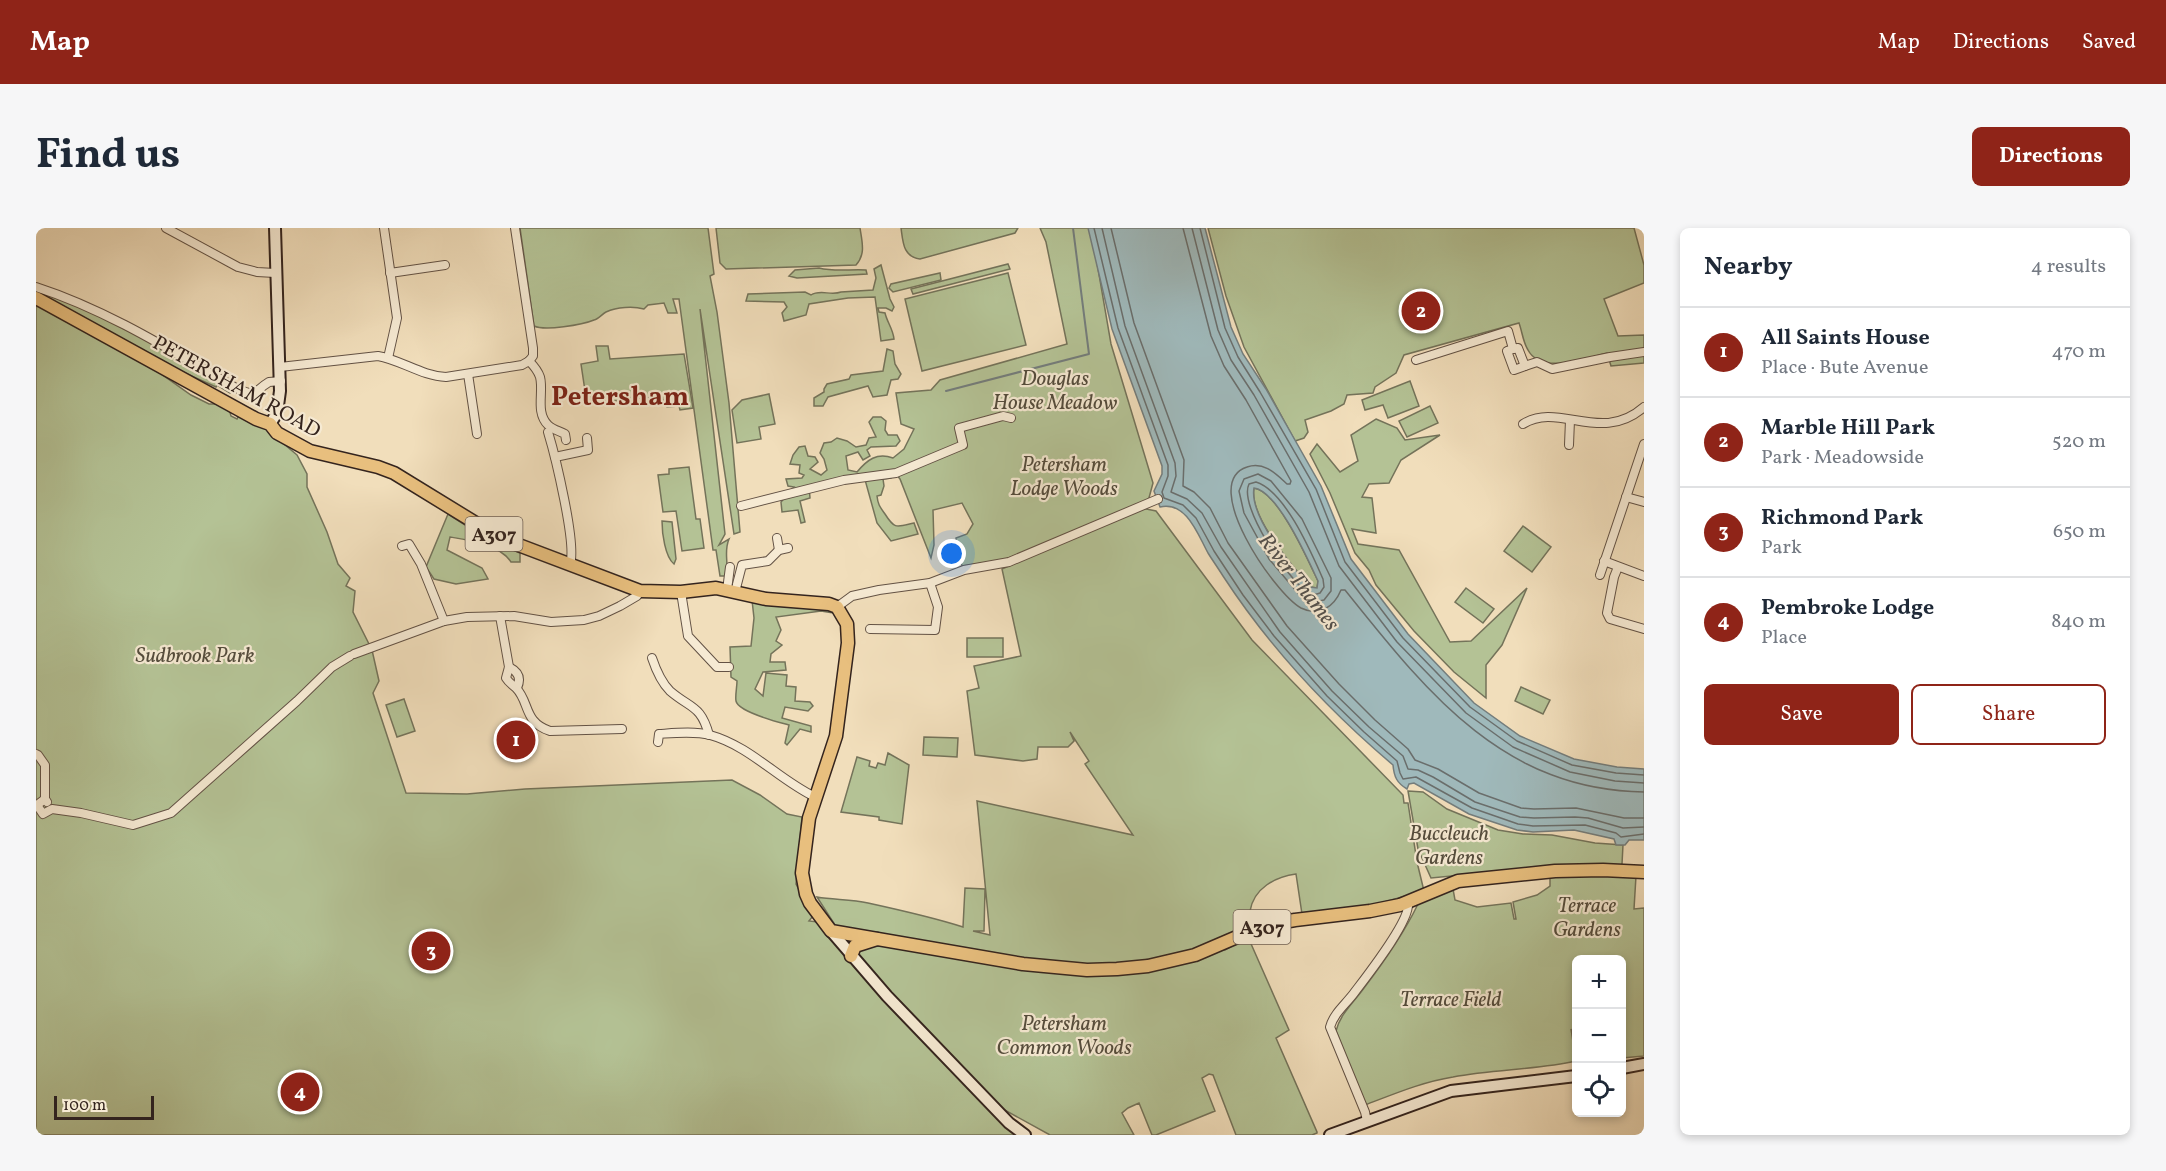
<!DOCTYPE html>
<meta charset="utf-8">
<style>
:root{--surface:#fff;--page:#f6f6f7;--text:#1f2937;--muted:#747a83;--line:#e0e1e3;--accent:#8f2418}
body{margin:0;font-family:Vollkorn,serif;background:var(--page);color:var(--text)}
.controls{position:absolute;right:18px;bottom:18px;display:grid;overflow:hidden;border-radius:9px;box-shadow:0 3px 9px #0003}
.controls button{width:54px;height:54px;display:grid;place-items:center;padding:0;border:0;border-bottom:2px solid var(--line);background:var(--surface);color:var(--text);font:30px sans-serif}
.scale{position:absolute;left:18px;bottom:15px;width:100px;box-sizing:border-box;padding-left:6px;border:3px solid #34241e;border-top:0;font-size:16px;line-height:21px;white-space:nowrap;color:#34241e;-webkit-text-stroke:4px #f6ead3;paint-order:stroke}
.you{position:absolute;left:916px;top:326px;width:21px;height:21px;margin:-15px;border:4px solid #fff;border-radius:50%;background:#1a73e8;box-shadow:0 0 0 9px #1a73e833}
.badge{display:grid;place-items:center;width:39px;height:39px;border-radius:50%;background:var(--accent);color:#fff;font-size:20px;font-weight:700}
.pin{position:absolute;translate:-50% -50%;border:3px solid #fff;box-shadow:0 2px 6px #0006}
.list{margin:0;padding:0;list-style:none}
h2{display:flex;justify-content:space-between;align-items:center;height:78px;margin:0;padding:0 24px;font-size:26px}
h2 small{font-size:20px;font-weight:400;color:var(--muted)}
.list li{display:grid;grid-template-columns:39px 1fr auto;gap:18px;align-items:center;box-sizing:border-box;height:90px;padding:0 24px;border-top:2px solid var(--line)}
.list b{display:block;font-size:22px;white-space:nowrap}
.list p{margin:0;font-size:20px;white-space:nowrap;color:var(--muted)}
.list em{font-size:20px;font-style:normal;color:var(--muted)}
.actions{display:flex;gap:12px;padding:18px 24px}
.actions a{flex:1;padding:14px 0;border:2px solid var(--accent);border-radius:9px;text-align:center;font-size:21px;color:var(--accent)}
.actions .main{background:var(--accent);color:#fff}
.icon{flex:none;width:33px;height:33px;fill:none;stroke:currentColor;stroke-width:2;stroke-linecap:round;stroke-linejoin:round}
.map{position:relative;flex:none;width:1608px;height:907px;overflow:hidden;border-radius:9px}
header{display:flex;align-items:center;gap:36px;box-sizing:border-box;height:84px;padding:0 30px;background:var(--accent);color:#fff}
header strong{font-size:28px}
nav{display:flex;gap:33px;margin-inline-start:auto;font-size:21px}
.intro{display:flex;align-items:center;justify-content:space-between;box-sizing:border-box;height:144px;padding:0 36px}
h1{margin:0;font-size:42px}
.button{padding:15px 27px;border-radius:9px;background:var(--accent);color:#fff;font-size:21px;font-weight:700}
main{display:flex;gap:36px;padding:0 36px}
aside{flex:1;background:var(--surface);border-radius:9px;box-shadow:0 3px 9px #0003}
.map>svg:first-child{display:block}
.green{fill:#b4c295;stroke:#74735a;stroke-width:1.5}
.water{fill:#9fb9bb;stroke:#747d7c;stroke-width:1.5;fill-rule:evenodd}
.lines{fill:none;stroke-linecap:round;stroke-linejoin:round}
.shore{stroke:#6a6e6c;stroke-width:1.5}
.stream{stroke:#747d7c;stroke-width:2}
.street-casing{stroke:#635245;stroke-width:10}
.secondary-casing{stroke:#34241e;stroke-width:14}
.primary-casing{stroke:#34241e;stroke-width:15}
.street{stroke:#f6ead3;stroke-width:8}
.secondary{stroke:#f6ead3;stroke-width:10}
.primary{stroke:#e8bf7e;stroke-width:12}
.labels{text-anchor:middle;stroke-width:4.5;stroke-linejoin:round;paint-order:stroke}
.shield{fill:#f6ead3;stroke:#6e5f54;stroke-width:1.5}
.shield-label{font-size:20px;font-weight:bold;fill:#34241e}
.park-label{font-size:21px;font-style:italic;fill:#544c3c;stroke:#f6ead3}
.street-label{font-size:21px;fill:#34241e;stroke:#f6ead3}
.water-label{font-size:22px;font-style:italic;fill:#54514d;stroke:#f6ead3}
.district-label{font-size:27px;font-weight:bold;fill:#7a1f14;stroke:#f6ead3}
</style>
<header>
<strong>Map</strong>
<nav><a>Map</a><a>Directions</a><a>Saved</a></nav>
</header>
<div class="intro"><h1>Find us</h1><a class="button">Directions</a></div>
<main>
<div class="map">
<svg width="1608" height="907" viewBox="0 0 1608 907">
<rect width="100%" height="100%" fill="#f1debb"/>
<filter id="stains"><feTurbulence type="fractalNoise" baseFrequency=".00333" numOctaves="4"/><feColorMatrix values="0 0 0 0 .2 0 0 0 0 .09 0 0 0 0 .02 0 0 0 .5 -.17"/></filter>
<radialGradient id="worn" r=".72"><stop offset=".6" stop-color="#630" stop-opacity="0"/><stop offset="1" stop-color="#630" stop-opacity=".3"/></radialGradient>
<g class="green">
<path d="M484 0H672L678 46 674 48 681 84 693 175 704 304 698 306 664 81 689 306 683 317 693 311C687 325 694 336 689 348H684L680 322H677L643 71H637L641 85H632L628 75 612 77 608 81C597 78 581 79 570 84 566 86 563 91 558 92 546 97 509 103 498 98Z"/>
<path d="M680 0H824C826 14 830 26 820 37L690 41 684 35Z"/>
<path d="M865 0H982L979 5 884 31C867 29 867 14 865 0Z"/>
<path d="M1004 0H1055L1075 116 1117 255 1110 281 1120 283 1216 412 1367 567 1368 575H1372L1381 634 1388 663 1337 677 1266 686 1260 646C1239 649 1218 660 1214 683 1213 688 1212 691 1214 696L1184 710 1189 722 1212 709 1253 802 1240 810 1281 904V905L1276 907H1200L1177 847 1173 846 1166 850 1179 883 1120 907H1116L1103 875 1092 880 1086 885 1098 907H1014L965 880 815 722 781 669C798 672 815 671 832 675 864 682 896 689 927 699L929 660 949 661 948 703H937L954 707 941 573 1097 607 1049 536 1053 533 1034 504 1038 513 1032 519H1002L1001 531 987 533 939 527 931 463 943 460 938 438 985 428 966 341 1087 288 967 332 926 338 921 319 920 310 931 306 937 296 926 275 897 282 898 317 895 330 864 251 859 245H857L855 250 847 251 848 258 845 267 841 268C842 277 844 279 849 286 859 302 861 299 878 295L882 306 855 313 841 295 828 248 773 258 774 270 764 273 769 294 765 295 762 282 746 284 745 274 758 259 752 258 750 251 766 250 768 247 763 245 764 237 754 236 757 227 763 219 769 218 772 228 779 229 782 234 774 241 785 247 791 242 788 231 784 225 788 215 795 214 801 210 811 213 820 219 830 217 833 210 840 209 833 194 837 189H845L850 193 849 202 852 207H861L864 213 860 218 835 219 831 222 834 228 827 232 822 224 810 228 812 242 821 244C831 232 841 224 857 230L868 221 878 201 865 196 860 165 895 162 904 152 1031 116 1010 14Z"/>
<path d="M1172 0H1598L1608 37V55L1568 71 1582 108 1608 107V135L1575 138 1571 125C1550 130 1505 147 1492 122 1487 114 1486 103 1483 95L1368 127 1360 145 1339 159 1337 165 1311 167 1308 176 1295 183 1269 192 1272 204 1268 210 1259 213 1208 119 1190 68Z"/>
<path d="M972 36 974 41 877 66 875 61Z"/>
<path d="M845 37 854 71 858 79 856 83 850 80H842L843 84 849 85C851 94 857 101 858 111L845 113 839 69 812 70 773 76 770 87 748 93 746 85 751 79 748 74 710 73 712 66 769 64 775 67C784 61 795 68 805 64L837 62 840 50 838 41Z"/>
<path d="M783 40C799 44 814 41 830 42L831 46 761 50 753 48 759 42Z"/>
<path d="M904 45 905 52 857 64 853 60 855 56Z"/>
<path d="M972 45 990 117 886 143 869 71Z"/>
<path d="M0 64C64 79 138 128 197 161L194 165 181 157 180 159 140 141Z"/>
<path d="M0 76 118 141 155 167 173 176H181L193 181 195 188 201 191 203 187 230 201 261 227 271 246V259L291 304 302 336 314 350 310 358 319 363 317 384 336 422 343 453 337 465 370 565 431 566 489 561 696 552 724 567 751 586 766 589 760 656 777 688 773 693 782 694 820 741 984 907H0Z"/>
<path d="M560 118H572L574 131 648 126 657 180 644 182 643 178 631 179 625 168 551 176 545 136 562 133Z"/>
<path d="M851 121 857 123 859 136 865 146 862 151 855 152 851 167 837 169 832 158 792 169 787 178H778V170L788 164V161L791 156 813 151 815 147 847 143Z"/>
<path d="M1374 153 1383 178 1352 190 1347 177 1329 182 1326 172Z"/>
<path d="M733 166 739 196 723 199 725 211 701 215 696 182 706 172Z"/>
<path d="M1394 178 1402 195 1371 209 1363 193Z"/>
<path d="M1340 191 1361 200 1369 212 1404 207 1365 232 1353 255 1333 256 1326 269 1336 270 1340 305 1316 301 1322 316 1363 322 1414 414 1435 413 1491 360 1466 417 1450 437V470L1418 444 1378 403 1340 357 1333 342 1319 325 1294 265 1274 226 1281 216 1304 244 1322 233 1315 207Z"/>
<path d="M653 239 660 291H664L668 320 646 323 640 283 627 284 622 247 633 246V241Z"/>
<path d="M1218 260C1242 263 1272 332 1282 353L1281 360 1274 359C1256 337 1213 289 1218 260Z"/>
<path d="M412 286 451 311 484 325V334H475C463 316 433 312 414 309L411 322 446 340 452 351 420 356 398 351 390 339Z"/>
<path d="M626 293 636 294 640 331 638 336C629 329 626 305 626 293Z"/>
<path d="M1487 298 1515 319 1496 344 1468 323Z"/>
<path d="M1430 360 1458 381 1447 395 1419 374Z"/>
<path d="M716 372 790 378 798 385 785 383 740 389 745 402 740 413 746 417 735 426 734 434H749L750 442 727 444 719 461 727 468 730 445 751 447 750 458 760 459 759 473 774 474 777 478 772 483 749 479 746 490 775 498V504L764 501 751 517 749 515 753 497C742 494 702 484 700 473 699 468 701 459 701 453L695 449 694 419 715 418 718 390Z"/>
<rect x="931" y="410" width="36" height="19"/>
<path d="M1485 459 1514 472 1507 486 1479 473Z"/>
<path d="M368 471 379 503 361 509 350 477Z"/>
<path d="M888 509 922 510 921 529 887 527Z"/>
<path d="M852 525 873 537 866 596 843 592V589L805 584 821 529 834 533 833 538 840 540 842 535 849 537Z"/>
<path d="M1372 563 1387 564 1411 581 1462 602 1487 606 1516 607 1559 615 1587 617 1586 636 1583 639 1530 637 1395 650 1382 621Z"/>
<path d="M1551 646 1600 648 1598 681 1608 680V828L1586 830V732H1540V814L1535 801 1540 833C1500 842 1458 841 1417 849 1386 854 1358 866 1329 877L1300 803C1304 786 1318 774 1328 760 1348 734 1368 705 1382 676L1417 661 1419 672 1441 679 1475 675 1478 691H1480L1477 674 1501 667 1514 658V647Z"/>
</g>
<path class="water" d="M1052 0H1169L1195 99 1207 126 1230 161 1285 258 1315 331 1372 406 1438 475 1484 508 1538 531 1581 539 1608 541V612H1593L1589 617H1580L1578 611 1538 602 1497 604 1481 602 1433 586 1378 555 1373 556 1371 561C1361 555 1358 549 1357 537 1292 482 1234 420 1187 348 1182 340 1177 333 1172 325 1162 307 1151 273 1124 279L1118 263 1126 246V238L1076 101ZM1218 260C1242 263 1272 332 1282 353L1281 360 1274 359C1255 337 1213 289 1218 260Z"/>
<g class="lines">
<g class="shore">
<path d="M1058 0 1082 100 1132 237V248L1126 264 1128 270 1147 277 1160 290 1178 323 1207 367 1238 408 1291 468 1328 504 1361 533 1364 545 1367 551 1380 549 1436 580 1482 596 1497 598 1549 597 1580 605 1585 609 1608 606"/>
<path d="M1066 0 1089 98 1139 235 1140 248 1135 264 1151 271 1166 285 1185 319 1244 404 1296 463 1333 499 1367 528 1372 541 1382 542 1397 549 1439 574 1484 589 1498 590 1539 589 1552 590 1587 600 1608 599"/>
<path d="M1075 0 1098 95 1148 232 1147 258 1158 264 1174 280 1192 315 1251 398 1303 456 1339 492 1372 521 1379 532 1402 541 1443 565 1485 580 1498 581 1540 580 1588 590H1608"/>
<path d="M1147 0 1175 108 1188 138 1210 172 1255 253 1254 256H1251C1240 246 1228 233 1211 239 1162 255 1239 366 1265 380 1283 389 1298 379 1305 362H1309C1390 463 1466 562 1608 564"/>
<path d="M1156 0 1182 102 1195 132 1218 167 1273 264 1303 338 1361 414 1430 485 1477 519 1534 544 1579 553 1608 555"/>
<path d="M1164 0 1189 100 1202 129 1224 164 1280 261 1309 334 1367 410 1434 479 1481 513 1536 537 1580 545 1608 547"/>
<path d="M1222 246 1235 253 1266 291 1295 350V363L1288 372 1278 374 1266 370 1233 331 1208 285 1203 263 1208 251Z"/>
<path d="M1220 254C1249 263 1275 324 1287 351L1288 359 1284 365C1279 367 1275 367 1271 364 1252 351 1202 278 1213 256Z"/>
</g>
<path class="stream" d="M910 163 1053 126 1037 0"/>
<defs>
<g id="street">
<path d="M130 0 202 39 221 44 239 45"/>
<path d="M348 0 361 90 352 130"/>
<path d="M479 0 497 120V128L493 133"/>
<path d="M354 45 409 37"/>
<path d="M0 59C71 82 136 123 200 160 223 170 215 165 233 154L245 153"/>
<path d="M1477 121 1471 123 1478 142 1489 138"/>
<path d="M1380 132 1472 103 1477 121 1482 120 1489 138 1501 134 1516 141 1574 129 1608 124"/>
<path d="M493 133C498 138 502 143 504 149 508 164 499 184 512 197 517 202 524 203 529 206L530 212"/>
<path d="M244 139 342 128C365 132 386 148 410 149L486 137 493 133"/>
<path d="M432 146 441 206"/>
<path d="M1487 196C1523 173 1565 217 1608 179"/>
<path d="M512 204C519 227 541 317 534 336"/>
<path d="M1533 217 1534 192"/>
<path d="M519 229 552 222 551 210"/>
<path d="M1590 269 1608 274"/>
<path d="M705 278 808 252 860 245 927 217 923 200 967 188 975 190"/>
<path d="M741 310 743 322"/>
<path d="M366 318 373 316 385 336 408 393"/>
<path d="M1568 333 1608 348"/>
<path d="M1582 339 1578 349 1571 385 1574 391 1608 401"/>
<path d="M1564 347 1608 216"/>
<path d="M691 362 694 339"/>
<path d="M645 364 652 408 681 439H693"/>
<path d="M699 364 706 337 732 333 743 322 752 320"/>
<path d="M801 379 816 368 843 362 894 355 928 342 973 334 1122 271"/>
<path d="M464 388 473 439 470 450C473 455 476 456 480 460 494 474 487 494 514 503L586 501"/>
<path d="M834 401 899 402 902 379 894 355"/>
<path d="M318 426 408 393 431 389 478 388 515 394 548 392 563 388 584 378 601 368 604 363"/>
<path d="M616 430C620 442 625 454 634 463 655 481 665 477 673 507"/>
<path d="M473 439C483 444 485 451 481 460"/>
<path d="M622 514 623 506C639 505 659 503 674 507 714 518 743 552 779 569"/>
<path d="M0 526 2 527 9 537V571L11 574"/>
<path d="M9 571 1 577 7 586 16 581 45 585 97 597 135 585 261 473 296 439 314 428"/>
<path d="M1331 893 1329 884 1294 799C1298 785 1309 777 1318 765 1330 749 1376 691 1372 674"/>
</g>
<g id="secondary">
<path d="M234 196 241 185 244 163 239 0"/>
<path d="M795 703 851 768 973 895 989 907"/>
<path d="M1586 840 1608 836"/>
<path d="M1294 907 1415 863 1540 848"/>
</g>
<g id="primary">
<path d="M0 70 220 191 234 196 241 205 274 223 342 239 358 245 464 310 604 363 645 364 680 360 730 371 793 376 801 379 811 396 812 415 800 508 773 590 766 645 770 666 774 675 795 703 987 736 1051 742 1081 741 1112 738 1159 727 1215 703 1236 696 1259 692 1334 683 1364 677 1422 653 1519 643 1567 642 1608 644"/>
<path d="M815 728 819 718 841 711"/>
</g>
</defs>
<use href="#street" class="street-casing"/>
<use href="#secondary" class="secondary-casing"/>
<use href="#primary" class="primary-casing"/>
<use href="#street" class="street"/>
<use href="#secondary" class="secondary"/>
<use href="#primary" class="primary"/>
</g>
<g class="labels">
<g class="shield">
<rect x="429.5" y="289" width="57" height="34" rx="4.5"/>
<rect x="1197.5" y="682" width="57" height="34" rx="4.5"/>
</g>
<g class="shield-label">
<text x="458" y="313">A307</text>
<text x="1226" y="706">A307</text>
</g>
<g class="park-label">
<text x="1019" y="157">Douglas<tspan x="1019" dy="24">House Meadow</tspan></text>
<text x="1028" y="243">Petersham<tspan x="1028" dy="24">Lodge Woods</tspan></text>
<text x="159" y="434">Sudbrook Park</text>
<text x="1413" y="612">Buccleuch<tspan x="1413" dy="24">Gardens</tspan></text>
<text x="1551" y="684">Terrace<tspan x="1551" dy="24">Gardens</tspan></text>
<text x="1415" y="778">Terrace Field</text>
<text x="1028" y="802">Petersham<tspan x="1028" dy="24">Common Woods</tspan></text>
</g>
<g class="street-label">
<text transform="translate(201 158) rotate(29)" y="7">PETERSHAM ROAD</text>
</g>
<g class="water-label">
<text transform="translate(1264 353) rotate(52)" y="8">River Thames</text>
</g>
<g class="district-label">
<text x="584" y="177">Petersham</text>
</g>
</g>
<rect width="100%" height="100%" filter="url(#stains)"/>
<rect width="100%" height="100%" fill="url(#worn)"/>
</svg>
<div class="controls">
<button>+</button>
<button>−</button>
<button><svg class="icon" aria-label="locate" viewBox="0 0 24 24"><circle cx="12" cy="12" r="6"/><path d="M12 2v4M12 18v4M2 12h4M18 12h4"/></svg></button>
</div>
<div class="scale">100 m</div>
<div class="you"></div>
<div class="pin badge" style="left:480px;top:512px">1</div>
<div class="pin badge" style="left:1385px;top:83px">2</div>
<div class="pin badge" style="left:395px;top:723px">3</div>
<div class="pin badge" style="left:264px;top:864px">4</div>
</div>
<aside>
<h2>Nearby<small>4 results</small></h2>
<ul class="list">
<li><span class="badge">1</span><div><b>All Saints House</b><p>Place · Bute Avenue</p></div><em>470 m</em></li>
<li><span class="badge">2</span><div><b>Marble Hill Park</b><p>Park · Meadowside</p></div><em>520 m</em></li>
<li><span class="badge">3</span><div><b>Richmond Park</b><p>Park</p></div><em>650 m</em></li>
<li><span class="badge">4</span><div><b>Pembroke Lodge</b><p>Place</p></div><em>840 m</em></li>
</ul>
<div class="actions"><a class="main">Save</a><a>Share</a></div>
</aside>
</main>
